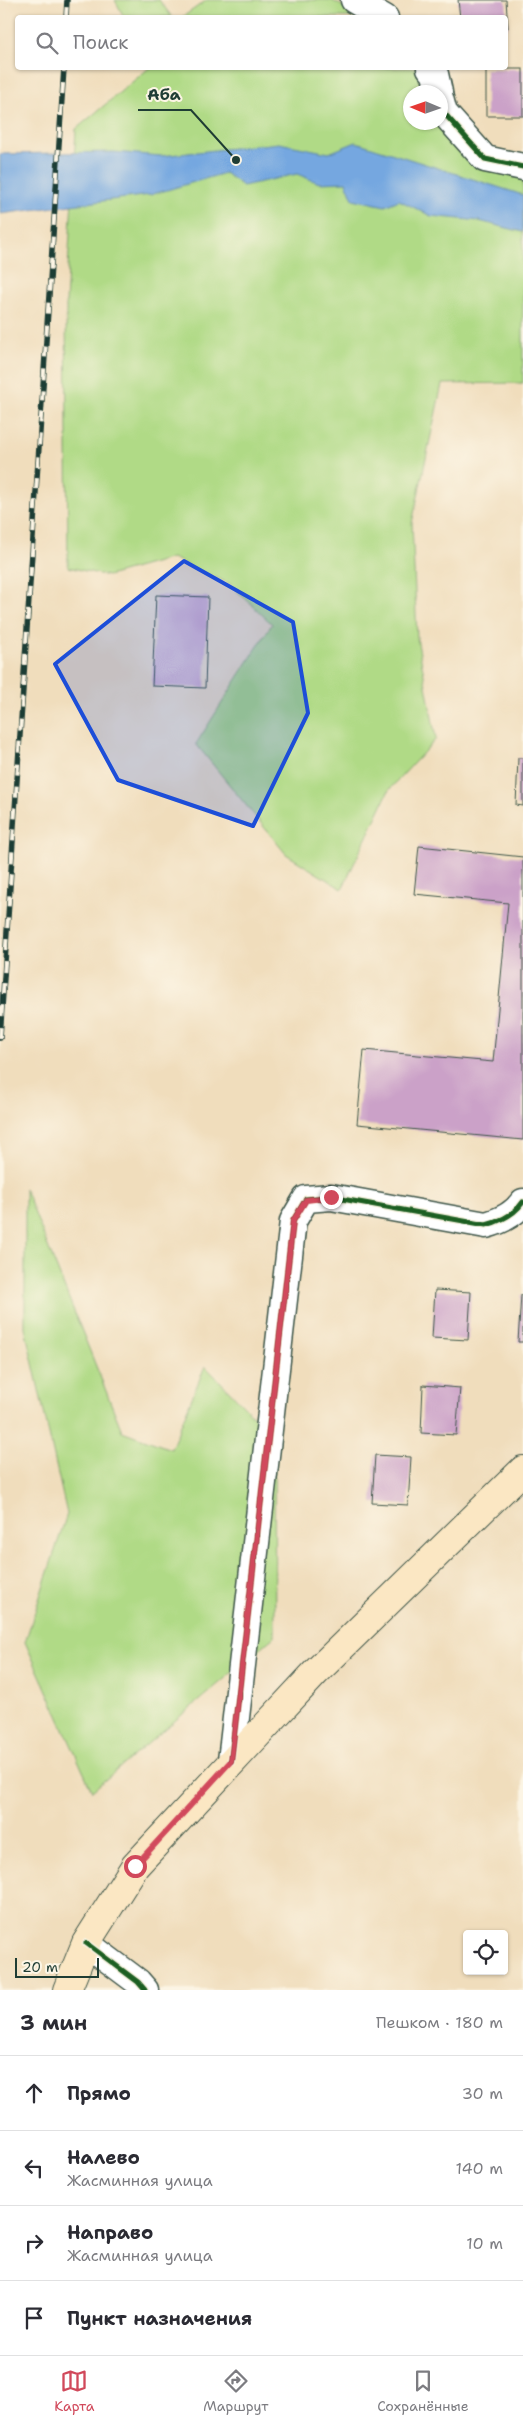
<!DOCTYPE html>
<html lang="ru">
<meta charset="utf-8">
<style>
:root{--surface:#fff;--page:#f2f2f3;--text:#2b2b33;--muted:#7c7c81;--line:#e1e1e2;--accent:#d1495b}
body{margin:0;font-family:"Shantell Sans",sans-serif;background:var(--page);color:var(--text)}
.controls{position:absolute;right:15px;bottom:15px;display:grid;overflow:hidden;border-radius:5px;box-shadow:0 1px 4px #0004}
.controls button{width:45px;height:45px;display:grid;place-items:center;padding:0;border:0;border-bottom:1px solid var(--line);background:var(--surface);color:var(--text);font:25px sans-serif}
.compass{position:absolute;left:403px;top:85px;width:45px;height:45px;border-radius:50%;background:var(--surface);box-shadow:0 1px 4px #0004;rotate:272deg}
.scale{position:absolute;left:15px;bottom:12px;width:84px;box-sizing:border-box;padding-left:5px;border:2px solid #1f3d34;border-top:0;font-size:14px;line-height:18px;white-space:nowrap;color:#1f3d34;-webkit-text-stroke:4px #fcf5e5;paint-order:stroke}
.stop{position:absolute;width:15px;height:15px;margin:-11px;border:4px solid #d1495b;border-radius:50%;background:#fff}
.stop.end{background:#d1495b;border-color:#fff;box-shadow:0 1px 5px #0008}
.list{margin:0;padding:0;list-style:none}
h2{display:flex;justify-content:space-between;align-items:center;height:65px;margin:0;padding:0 20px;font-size:21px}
h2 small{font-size:16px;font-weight:400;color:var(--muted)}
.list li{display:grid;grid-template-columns:32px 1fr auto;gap:15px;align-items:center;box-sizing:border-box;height:75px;padding:0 20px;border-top:1px solid var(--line)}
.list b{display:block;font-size:19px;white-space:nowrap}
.list p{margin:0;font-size:16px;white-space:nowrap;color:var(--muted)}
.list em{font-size:16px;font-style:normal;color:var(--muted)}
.icon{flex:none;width:28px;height:28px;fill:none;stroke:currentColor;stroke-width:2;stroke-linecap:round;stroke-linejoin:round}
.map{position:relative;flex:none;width:523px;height:1990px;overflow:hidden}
.search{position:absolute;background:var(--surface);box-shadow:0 1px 4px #0004;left:15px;right:15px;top:15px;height:55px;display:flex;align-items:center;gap:12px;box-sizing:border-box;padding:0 18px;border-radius:5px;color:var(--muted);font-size:19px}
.sheet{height:365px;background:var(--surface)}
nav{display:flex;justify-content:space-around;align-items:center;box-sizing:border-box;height:70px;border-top:1px solid var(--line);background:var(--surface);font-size:14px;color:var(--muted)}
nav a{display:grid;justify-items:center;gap:2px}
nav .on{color:var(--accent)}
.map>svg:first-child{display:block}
.green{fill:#b0da86;stroke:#688c5d}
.water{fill:#74a7e0;stroke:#4a728a}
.building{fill:#cba1c8}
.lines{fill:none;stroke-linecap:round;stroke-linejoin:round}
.minor-casing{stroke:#3e5548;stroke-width:29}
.secondary-casing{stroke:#3e5548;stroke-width:30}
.minor{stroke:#fff;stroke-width:26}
.secondary{stroke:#fbe7c3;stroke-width:28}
.rail-casing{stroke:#1f3d34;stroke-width:5.5}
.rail{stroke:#fcf5e5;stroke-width:4;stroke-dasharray:11;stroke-linecap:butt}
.cycleway-casing{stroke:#fcf5e5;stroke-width:8}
.cycleway{stroke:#1b5e20;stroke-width:5}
.route{stroke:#d1495b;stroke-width:6}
.marked{fill:#1d4ed8;fill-opacity:0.2;stroke:#1d4ed8;stroke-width:4;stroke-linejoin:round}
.leader{fill:none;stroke:#1f3d34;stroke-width:2}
.callout-dot{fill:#1f3d34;stroke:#fcf5e5;stroke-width:2}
.callout-label{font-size:16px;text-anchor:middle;font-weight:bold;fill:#1f3d34;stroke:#fcf5e5;stroke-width:4;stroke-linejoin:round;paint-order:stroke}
</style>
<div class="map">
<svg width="523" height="1990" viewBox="0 0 523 1990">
<rect width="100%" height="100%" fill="#fcf5e5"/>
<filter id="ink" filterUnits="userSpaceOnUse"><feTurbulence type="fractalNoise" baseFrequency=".02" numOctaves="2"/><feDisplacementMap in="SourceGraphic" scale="10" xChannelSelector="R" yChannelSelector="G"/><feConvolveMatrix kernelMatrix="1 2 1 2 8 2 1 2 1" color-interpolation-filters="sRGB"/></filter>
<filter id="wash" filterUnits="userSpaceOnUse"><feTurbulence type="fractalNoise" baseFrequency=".0096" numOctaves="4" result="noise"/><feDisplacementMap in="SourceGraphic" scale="20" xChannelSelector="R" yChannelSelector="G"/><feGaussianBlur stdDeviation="1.12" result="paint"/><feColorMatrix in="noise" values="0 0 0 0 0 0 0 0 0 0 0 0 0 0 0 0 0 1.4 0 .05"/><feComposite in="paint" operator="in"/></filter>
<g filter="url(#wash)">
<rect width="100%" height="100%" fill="#f0ddbc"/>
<g class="green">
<path d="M115 0H159L172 17H124Z"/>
<path d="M207 0H331L363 17 181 18Z"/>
<path d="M149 68H429L436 92H410V122H440L449 138 523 164V383L442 384 412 523 417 638 436 739 389 790 342 889 286 854 196 744 272 624 230 584 172 558 108 576 68 567 66 303 76 129Z"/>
<path d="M25 1189 122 1431 171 1449 205 1366 274 1437 275 1636 92 1791 25 1642 67 1514 25 1328Z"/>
</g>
<path class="water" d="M356 142 523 195V232L479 221 431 216 399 200 385 206 353 199 346 182 319 183 297 174 243 186 225 173 150 195 0 214V154L114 152 161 156 279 143 329 153Z"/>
<g id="blocks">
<g class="building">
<path d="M458 0H506L508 28H506V18H460Z"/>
<rect x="486" y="69" width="37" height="47"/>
<path d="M156 595 208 597 205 688 152 686Z"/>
<path d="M518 758H523V806L516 805Z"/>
<path d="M419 846 523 857V1140L357 1124 364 1050 493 1062 508 903 414 894Z"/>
<path d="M435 1290 471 1292 468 1340 432 1338Z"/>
<path d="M521 1295H523V1342H518Z"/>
<path d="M423 1385 460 1388 456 1435 421 1433Z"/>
<path d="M375 1455 411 1457 408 1505 372 1503Z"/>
</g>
</g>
</g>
<g filter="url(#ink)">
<use href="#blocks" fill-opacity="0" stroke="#3e5548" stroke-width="1"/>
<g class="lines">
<defs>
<g id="minor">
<path d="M354 0 385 18"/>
<path d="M430 68 435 74 439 92"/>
<path d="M440 98 444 113 485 159 523 167"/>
<path d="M231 1761 293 1221 306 1199 331 1197 486 1225C501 1221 514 1215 523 1202"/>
<path d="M86 1943 138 1982 145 1990"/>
</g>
<path id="secondary" d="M67 1990 86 1943 135 1866 316 1672 523 1470"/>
</defs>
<use href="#minor" class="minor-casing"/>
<use href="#secondary" class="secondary-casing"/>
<use href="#minor" class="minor"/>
<use href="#secondary" class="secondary"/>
<defs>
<g id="rail">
<path d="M66 18 67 0"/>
<path d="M0 1038 64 68"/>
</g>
</defs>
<use href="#rail" class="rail-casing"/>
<use href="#rail" class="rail"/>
<defs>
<g id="cycleway">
<path d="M440 98 444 113 485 159 523 167"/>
<path d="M231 1761 293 1221 306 1199 331 1197 486 1225C501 1221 514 1215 523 1202"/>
<path d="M86 1943 138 1982 145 1990"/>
</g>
</defs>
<use href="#cycleway" class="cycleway-casing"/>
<use href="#cycleway" class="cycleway"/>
</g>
</g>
<g class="lines" filter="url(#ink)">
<path class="route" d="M135 1866 231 1761 293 1221 306 1200 331 1197"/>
</g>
<path class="marked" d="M184 561 293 622 308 713 253 826 118 780 55 664Z"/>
<path class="leader" d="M236 160L191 110H138"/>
<circle class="callout-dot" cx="236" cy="160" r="5"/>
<g class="callout-label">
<text x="164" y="100">Аба</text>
</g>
</svg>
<div class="controls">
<button><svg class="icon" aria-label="locate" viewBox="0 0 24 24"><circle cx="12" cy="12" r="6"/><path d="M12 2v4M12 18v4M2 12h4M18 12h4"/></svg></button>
</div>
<svg class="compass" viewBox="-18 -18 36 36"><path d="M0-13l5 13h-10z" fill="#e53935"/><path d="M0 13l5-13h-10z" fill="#7c7c81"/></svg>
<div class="scale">20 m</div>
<div class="stop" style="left:135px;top:1866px"></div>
<div class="stop end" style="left:331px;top:1197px"></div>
<div class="search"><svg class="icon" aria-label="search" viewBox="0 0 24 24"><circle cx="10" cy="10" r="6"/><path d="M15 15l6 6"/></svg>Поиск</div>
</div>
<section class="sheet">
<h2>3 мин<small>Пешком · 180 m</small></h2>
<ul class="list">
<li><svg class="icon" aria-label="ahead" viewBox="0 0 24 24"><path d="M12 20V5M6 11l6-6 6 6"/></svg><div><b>Прямо</b></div><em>30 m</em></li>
<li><svg class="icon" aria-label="left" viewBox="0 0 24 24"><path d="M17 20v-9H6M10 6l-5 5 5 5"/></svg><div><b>Налево</b><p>Жасминная улица</p></div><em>140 m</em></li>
<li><svg class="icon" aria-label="right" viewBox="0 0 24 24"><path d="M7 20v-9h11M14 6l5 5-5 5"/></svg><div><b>Направо</b><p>Жасминная улица</p></div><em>10 m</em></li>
<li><svg class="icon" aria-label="arrive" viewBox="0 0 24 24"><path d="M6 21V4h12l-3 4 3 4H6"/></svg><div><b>Пункт назначения</b></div></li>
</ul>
</section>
<nav>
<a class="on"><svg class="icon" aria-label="map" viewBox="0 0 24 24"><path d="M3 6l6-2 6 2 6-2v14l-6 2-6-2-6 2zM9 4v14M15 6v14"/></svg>Карта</a>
<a><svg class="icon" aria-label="directions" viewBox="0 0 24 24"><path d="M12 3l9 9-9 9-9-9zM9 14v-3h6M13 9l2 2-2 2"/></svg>Маршрут</a>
<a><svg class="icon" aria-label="saved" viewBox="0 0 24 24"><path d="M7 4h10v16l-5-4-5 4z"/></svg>Сохранённые</a>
</nav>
